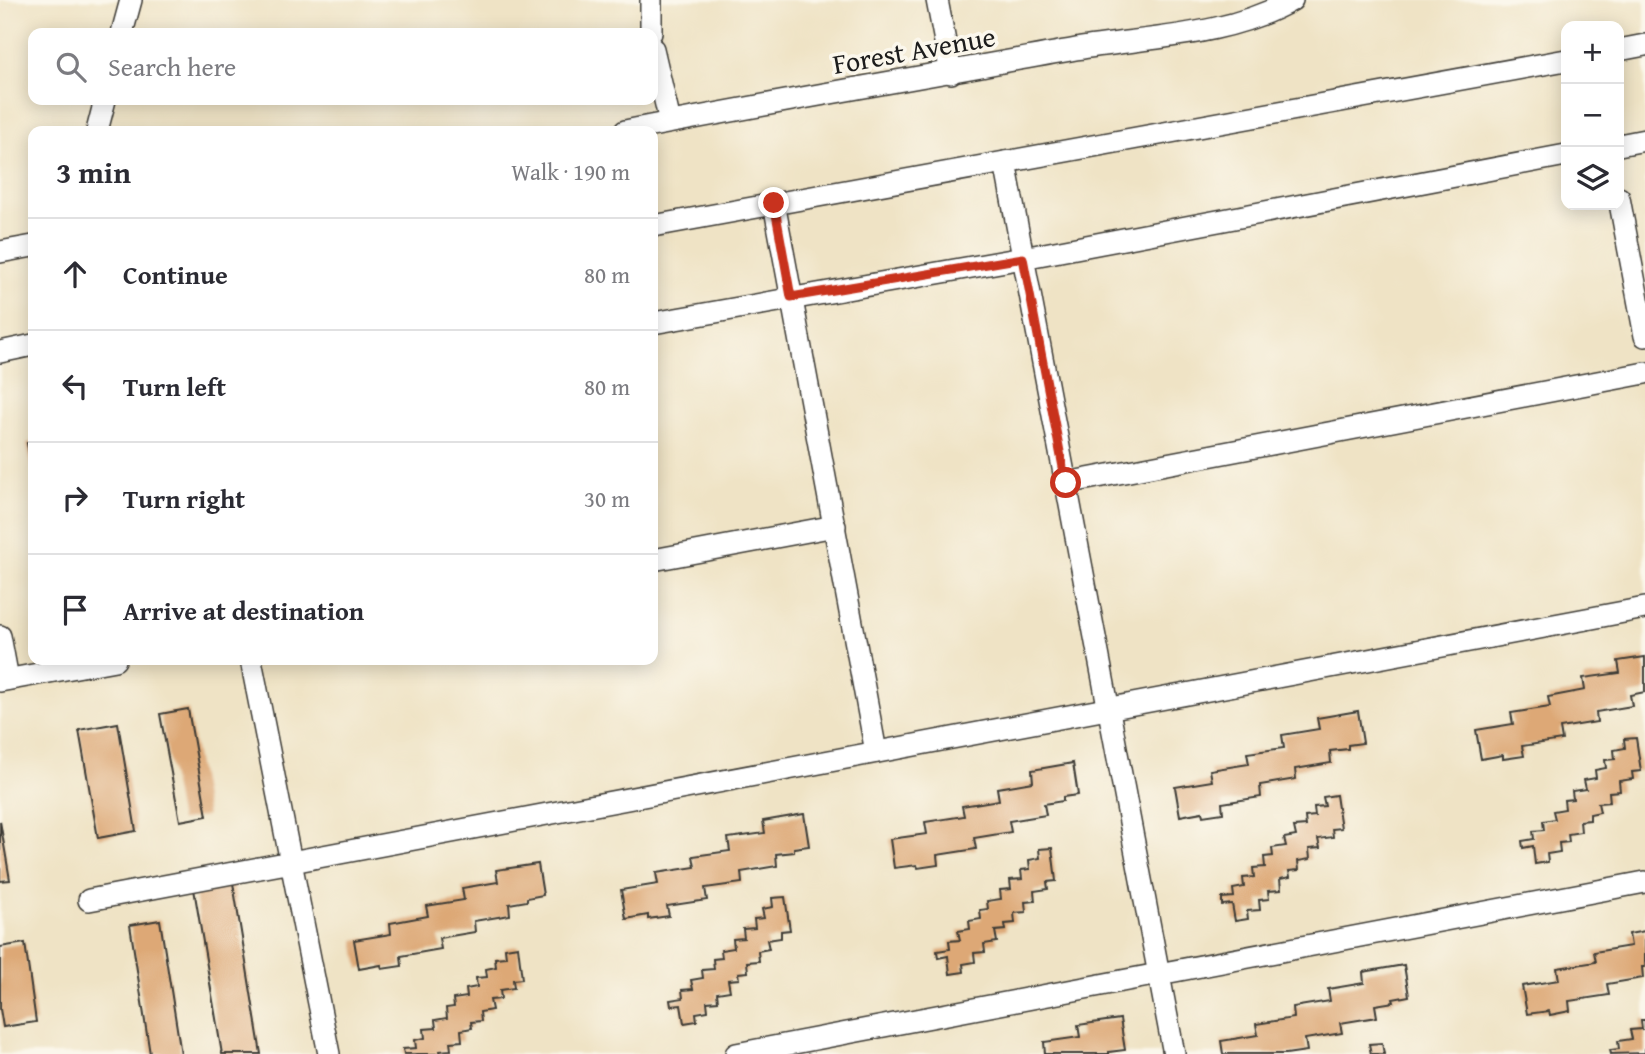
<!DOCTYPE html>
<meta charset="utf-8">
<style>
:root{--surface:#fff;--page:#f2f2f3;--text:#2b2b33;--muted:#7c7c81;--line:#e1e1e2}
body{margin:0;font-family:"Gentium Book Plus",serif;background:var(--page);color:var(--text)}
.controls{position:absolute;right:21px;top:21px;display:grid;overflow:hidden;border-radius:14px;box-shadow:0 4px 18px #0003}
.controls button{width:63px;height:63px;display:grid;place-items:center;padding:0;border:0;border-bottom:2px solid var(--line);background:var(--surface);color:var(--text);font:35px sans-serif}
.stop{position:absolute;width:21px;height:21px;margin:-16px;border:5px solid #c8321e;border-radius:50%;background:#fff}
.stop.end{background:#c8321e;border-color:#fff;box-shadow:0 2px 7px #0008}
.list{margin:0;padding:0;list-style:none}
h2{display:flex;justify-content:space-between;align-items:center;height:91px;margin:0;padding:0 28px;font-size:30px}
h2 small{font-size:23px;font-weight:400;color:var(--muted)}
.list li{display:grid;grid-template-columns:46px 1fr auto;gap:21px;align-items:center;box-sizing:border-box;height:112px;padding:0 28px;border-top:2px solid var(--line)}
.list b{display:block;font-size:26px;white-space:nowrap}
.list em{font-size:23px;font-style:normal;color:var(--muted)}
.icon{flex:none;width:38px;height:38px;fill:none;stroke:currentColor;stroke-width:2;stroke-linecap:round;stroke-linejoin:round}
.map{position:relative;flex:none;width:1645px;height:1054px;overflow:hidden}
.search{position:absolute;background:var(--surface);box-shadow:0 4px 18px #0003;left:28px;top:28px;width:630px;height:77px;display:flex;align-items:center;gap:18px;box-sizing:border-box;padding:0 24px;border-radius:14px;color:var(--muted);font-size:26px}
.panel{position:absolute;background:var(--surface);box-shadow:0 4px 18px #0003;left:28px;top:126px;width:630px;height:539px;border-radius:14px}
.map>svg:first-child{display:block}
.building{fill:#dda876}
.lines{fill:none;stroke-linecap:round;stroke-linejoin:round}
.street-casing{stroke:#3c3a35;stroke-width:24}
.street{stroke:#fff;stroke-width:21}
.route{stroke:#c8321e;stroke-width:9}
.labels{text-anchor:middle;stroke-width:7;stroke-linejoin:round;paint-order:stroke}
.street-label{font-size:28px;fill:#1c1c1c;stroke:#fbf7ec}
</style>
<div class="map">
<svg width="1645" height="1054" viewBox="0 0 1645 1054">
<rect width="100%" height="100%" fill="#fbf7ec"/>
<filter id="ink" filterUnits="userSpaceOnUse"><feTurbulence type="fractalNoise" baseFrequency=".0143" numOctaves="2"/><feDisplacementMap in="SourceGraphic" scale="14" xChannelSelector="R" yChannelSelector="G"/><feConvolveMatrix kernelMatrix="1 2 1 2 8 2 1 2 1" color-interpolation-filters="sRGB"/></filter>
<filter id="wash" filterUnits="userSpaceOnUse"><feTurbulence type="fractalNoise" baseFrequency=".00686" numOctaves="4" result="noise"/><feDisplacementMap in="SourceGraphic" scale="28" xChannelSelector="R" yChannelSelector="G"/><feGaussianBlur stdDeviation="1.57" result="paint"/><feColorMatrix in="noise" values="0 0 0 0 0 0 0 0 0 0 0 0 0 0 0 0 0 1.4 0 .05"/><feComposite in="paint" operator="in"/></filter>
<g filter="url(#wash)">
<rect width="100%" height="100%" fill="#efe3c5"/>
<g id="blocks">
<g class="building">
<path d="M33 442V468H32L27 443Z"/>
<path d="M1645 657V692L1630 695 1632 706 1596 712 1597 722 1560 728 1562 740 1522 746 1524 756 1503 759V755L1481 759 1476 730 1513 724 1511 713 1550 707 1548 697 1585 690 1583 678 1620 673 1618 661Z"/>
<path d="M188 709 207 816 180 821 160 714Z"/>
<path d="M1358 711 1363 743 1348 745V749L1330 751 1331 763 1295 769 1296 779 1260 785 1261 797 1222 803 1223 813 1203 816 1202 812 1180 816 1175 787 1212 781 1210 770 1249 764 1247 753 1284 748 1282 735 1319 729 1317 718Z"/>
<path d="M118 723 136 831 98 838 79 730Z"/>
<path d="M1636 738 1641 771 1632 772 1633 779 1619 781 1620 791 1609 792 1610 802 1598 803 1600 812 1590 814V820L1580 821 1581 832 1568 834 1569 842 1559 843 1560 852 1547 854 1548 862 1535 864 1533 846 1523 848 1522 841 1534 839 1533 831 1544 830 1543 821 1555 819 1553 811 1565 809 1564 800 1573 799 1572 791 1586 789 1584 780 1596 778 1595 770 1606 768 1605 760 1615 759 1614 750 1625 748 1624 739Z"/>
<path d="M1073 763 1078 795 1063 797V801L1044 804 1046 815 1009 821 1011 832 974 838 976 849 937 855 938 865 918 868 917 865 894 868 890 839 927 834 925 822 964 816 962 806 999 800 997 788 1033 782 1032 770Z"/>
<path d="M1336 795 1341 828 1332 829 1333 837 1318 839 1320 848 1309 849 1310 859 1298 861 1299 870 1289 871 1290 877 1280 879 1281 890 1268 891 1269 899 1259 900 1260 910 1247 911 1248 919 1235 921 1232 904 1222 905V898L1234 897 1233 889 1244 887 1243 878 1254 877 1253 868 1265 867 1264 857 1273 856 1272 848 1286 846 1284 838 1296 836 1294 827 1306 826 1305 817 1315 816 1314 807 1325 806 1323 797Z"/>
<path d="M804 814 809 846 794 848V852L776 854 777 866 741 872 742 883 705 888 707 900 667 906 669 916 648 919V915L626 919 621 890 658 884 656 873 695 867 693 856 730 851 728 838 765 833 763 821Z"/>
<path d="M0 821 10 880 0 881Z"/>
<path d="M1052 848 1056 881 1047 882 1048 889 1034 891 1035 901 1025 902 1026 912 1014 913 1015 923 1005 924 1006 930 995 931 997 942 984 944 985 952 974 953 975 962 963 964 964 972 950 974 948 956 938 958 937 951 950 949 949 941 960 940 958 931 970 929 969 921 981 919 980 910 988 909 987 901 1001 899 1000 890 1011 889 1010 880 1022 879 1021 870 1030 869 1029 860 1040 858 1039 849Z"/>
<path d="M538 864 543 895 527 898V901L509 904 510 915 474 921 475 932 439 938 441 949 401 956 402 966 382 969 381 965 359 969 354 940 391 934 390 923 428 916 426 906 464 900 462 888 498 882 496 870Z"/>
<path d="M233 883 261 1054H222L194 889Z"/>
<path d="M785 897 790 930 781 931V938L767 940 769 949 758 951 759 961 747 962 748 972 738 973 739 979 728 980 730 991 717 993 718 1001 707 1002 708 1011 696 1013 697 1021 684 1023 681 1005 671 1006 670 1000 683 998 682 990 693 989 691 980 703 978 702 970 714 969 713 959 722 958 721 950 734 948 733 939 744 938 743 929 755 928 754 919 764 918 762 909 773 907 772 898Z"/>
<path d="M160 920 181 1054H150L130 925Z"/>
<path d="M1645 931V967H1642L1643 978 1607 984 1609 995 1569 1001 1570 1011 1550 1015 1549 1011 1527 1014 1522 986 1559 980 1557 968 1596 962 1594 952 1631 946 1629 934Z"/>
<path d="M25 943 36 1022 3 1027 0 1009V947Z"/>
<path d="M518 946 522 979 513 980 514 988 500 990 501 999 490 1000 492 1010 480 1012 481 1021 471 1022 472 1028 461 1030 462 1041 450 1042 451 1050 440 1051V1054H404L403 1049 416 1048 415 1040 425 1038 424 1029 436 1028 435 1020 447 1018 446 1008 454 1007 453 999 467 997 466 989 477 987 476 978 487 977 486 969 496 967 495 958 506 957 505 948Z"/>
<path d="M1404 965 1409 996 1393 999 1394 1002 1375 1005 1377 1017 1340 1023 1342 1033 1305 1039 1307 1051 1286 1054H1223L1221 1041 1258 1035 1256 1024 1294 1018 1293 1007 1330 1001 1328 989 1364 983 1363 972Z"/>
<path d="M1120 1019 1125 1050 1109 1052V1054H1045L1044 1042 1080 1037 1078 1025Z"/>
<path d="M1641 1020H1645V1053L1611 1054 1610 1050 1619 1049 1618 1041 1632 1039 1630 1030 1642 1029Z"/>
<path d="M1382 1043 1384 1054H1371L1369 1044Z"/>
</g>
</g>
</g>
<g filter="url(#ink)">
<use href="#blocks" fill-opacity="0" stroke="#3c3a35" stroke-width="2"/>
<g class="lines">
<defs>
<g id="street">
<path d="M937 0 951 73"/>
<path d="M122 33 131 0"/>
<path d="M651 33V0"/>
<path d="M653 49 670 122"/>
<path d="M1619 50 1645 45"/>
<path d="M97 131 105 100"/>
<path d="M625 131C775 102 925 76 1076 49 1148 37 1227 37 1292 0"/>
<path d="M1619 145 1645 140"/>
<path d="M1005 162 1174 1054"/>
<path d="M1619 198 1645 336"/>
<path d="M774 203 876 752"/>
<path d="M653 226 1566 60"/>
<path d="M0 252 33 246"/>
<path d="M653 323 1023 258 1566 155"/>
<path d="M0 352 33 345"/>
<path d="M1066 483 1645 373"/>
<path d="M653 560 835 526"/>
<path d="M0 636 8 679"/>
<path d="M251 660 329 1054"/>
<path d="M0 681 115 660"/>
<path d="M89 900 1645 608"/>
<path d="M736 1054 1645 882"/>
</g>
</defs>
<use href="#street" class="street-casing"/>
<use href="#street" class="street"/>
</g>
</g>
<g class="lines" filter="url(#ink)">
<path class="route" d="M774 203 791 297 1023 258 1066 483"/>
</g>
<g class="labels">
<g class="street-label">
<text transform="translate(914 50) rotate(-10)" y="10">Forest Avenue</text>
</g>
</g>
</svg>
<div class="controls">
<button>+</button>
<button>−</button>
<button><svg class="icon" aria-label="layers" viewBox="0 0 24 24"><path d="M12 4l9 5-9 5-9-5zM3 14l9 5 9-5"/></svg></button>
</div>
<div class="stop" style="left:1066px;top:483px"></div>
<div class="stop end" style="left:774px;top:203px"></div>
<div class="search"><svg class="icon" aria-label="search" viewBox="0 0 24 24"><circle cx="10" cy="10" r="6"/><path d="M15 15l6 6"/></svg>Search here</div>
<section class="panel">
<h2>3 min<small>Walk · 190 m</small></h2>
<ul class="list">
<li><svg class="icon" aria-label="ahead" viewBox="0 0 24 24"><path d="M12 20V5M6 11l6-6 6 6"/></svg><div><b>Continue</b></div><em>80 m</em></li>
<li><svg class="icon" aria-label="left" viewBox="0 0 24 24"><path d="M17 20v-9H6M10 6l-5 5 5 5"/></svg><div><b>Turn left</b></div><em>80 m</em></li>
<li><svg class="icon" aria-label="right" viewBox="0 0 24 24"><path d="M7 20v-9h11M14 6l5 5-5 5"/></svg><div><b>Turn right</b></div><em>30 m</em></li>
<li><svg class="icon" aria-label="arrive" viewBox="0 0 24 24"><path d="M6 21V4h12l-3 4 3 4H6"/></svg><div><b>Arrive at destination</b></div></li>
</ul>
</section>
</div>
